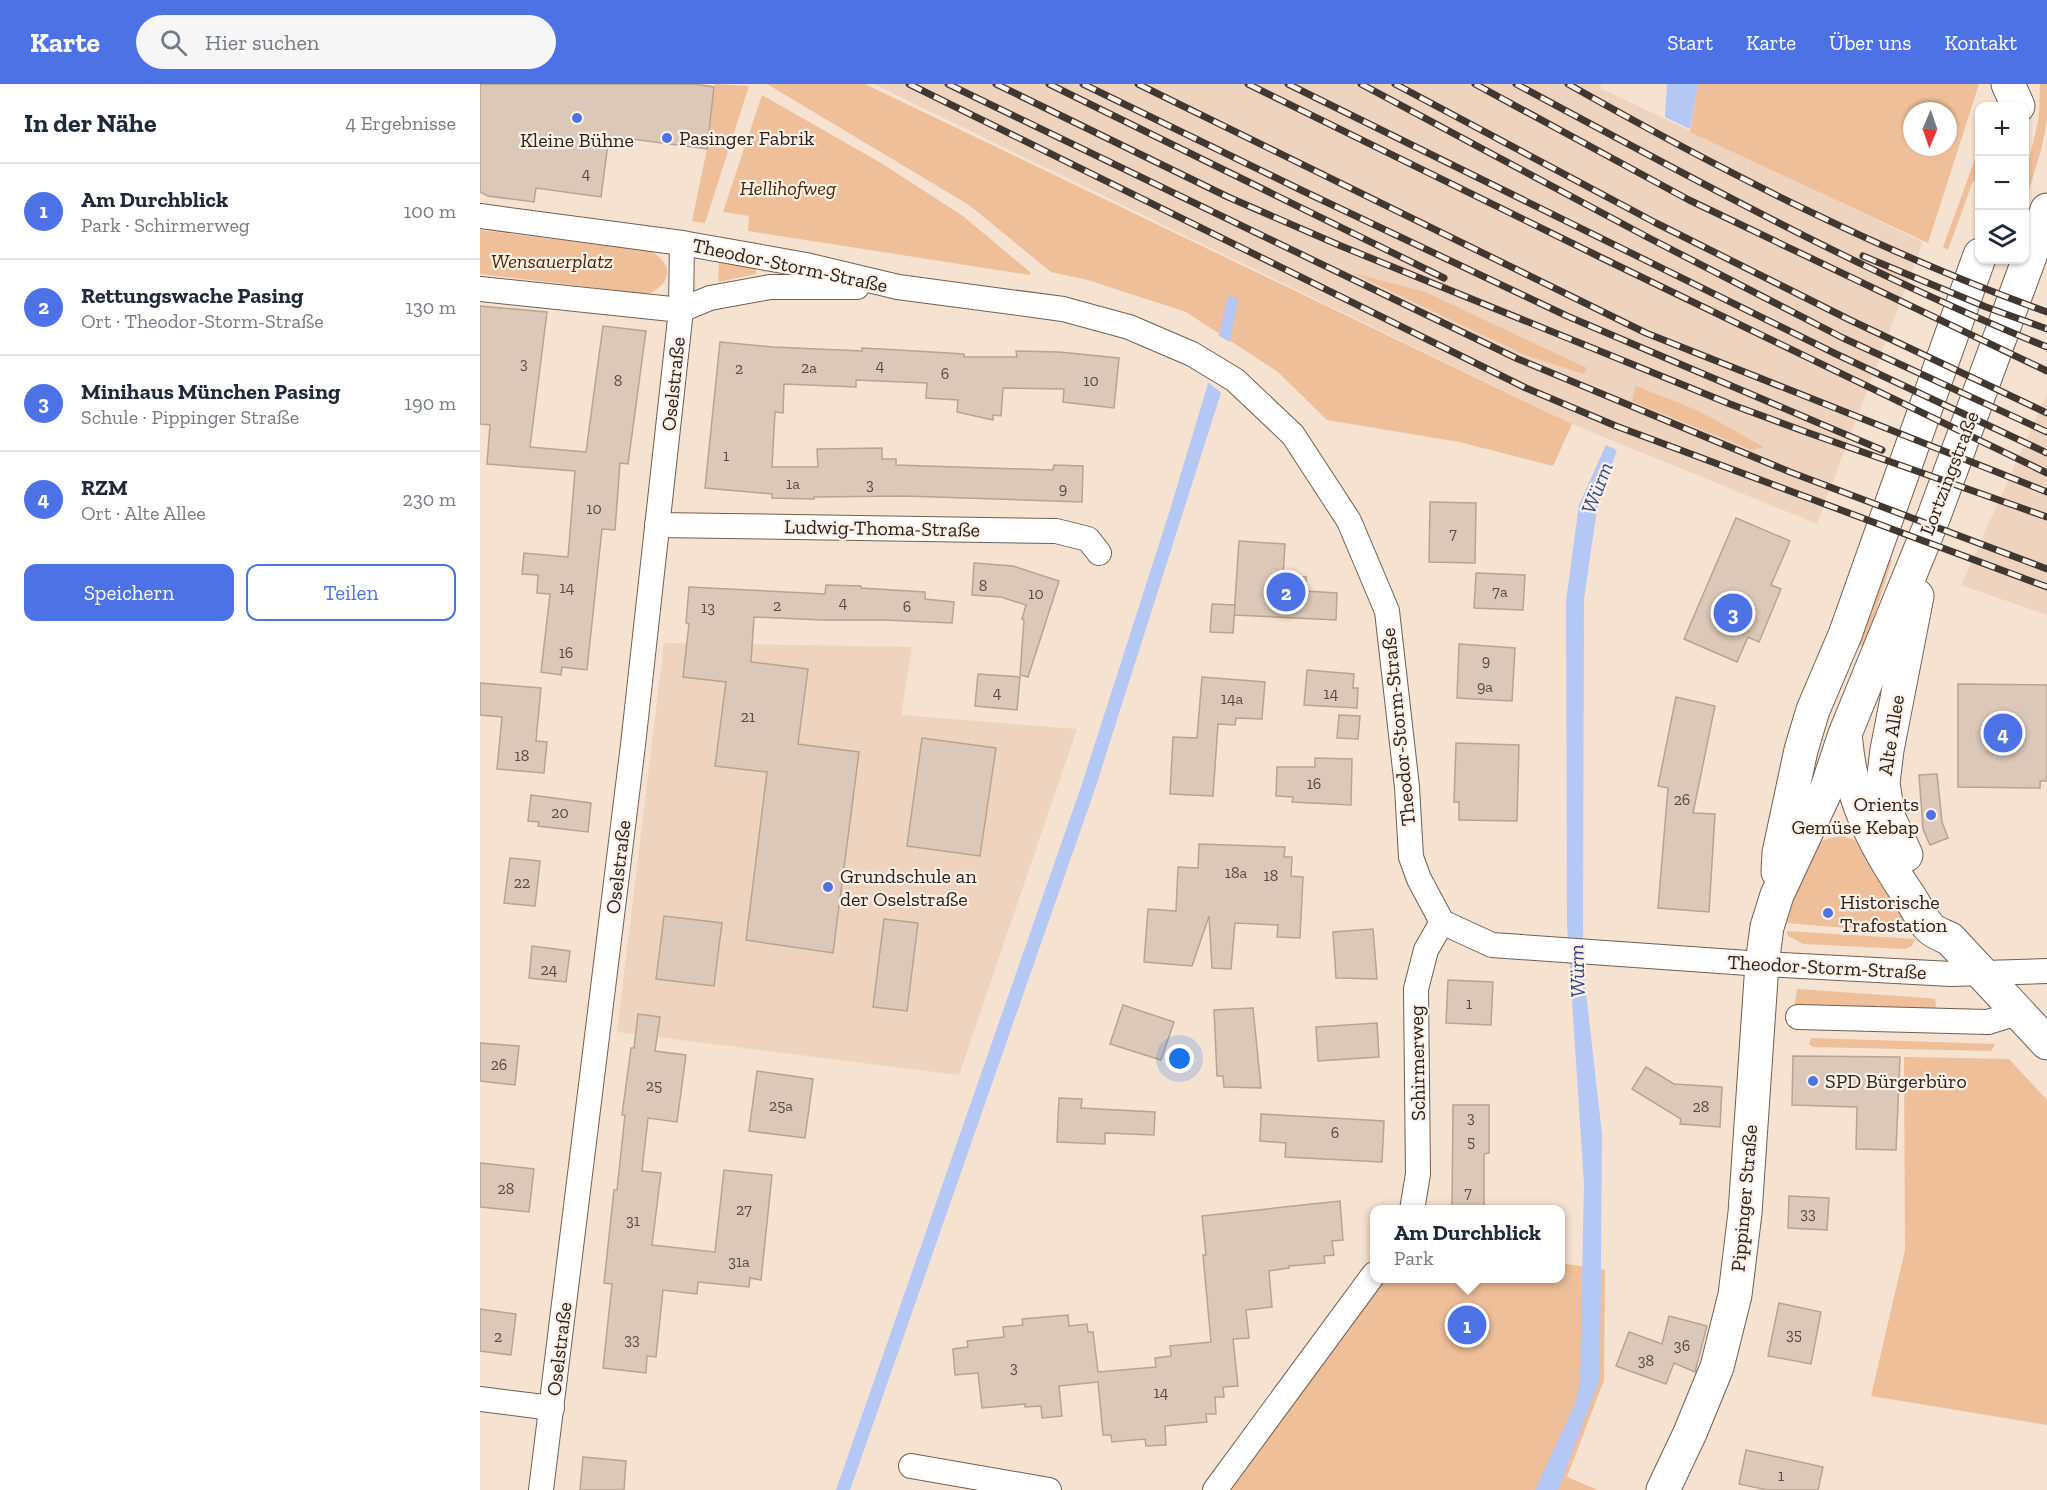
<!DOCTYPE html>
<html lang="de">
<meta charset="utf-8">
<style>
:root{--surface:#fff;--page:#f6f6f7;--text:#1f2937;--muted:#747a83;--line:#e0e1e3;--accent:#4c72e6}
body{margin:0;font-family:"Zilla Slab",serif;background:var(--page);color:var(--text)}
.controls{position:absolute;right:18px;top:18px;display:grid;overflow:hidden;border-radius:12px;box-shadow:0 2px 4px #0004}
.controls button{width:54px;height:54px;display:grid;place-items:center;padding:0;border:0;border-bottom:2px solid var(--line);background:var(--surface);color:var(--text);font:30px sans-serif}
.compass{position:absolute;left:1423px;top:18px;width:54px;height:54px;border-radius:50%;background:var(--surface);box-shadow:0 2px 4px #0004;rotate:182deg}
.you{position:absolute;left:700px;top:975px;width:21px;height:21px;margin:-15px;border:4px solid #fff;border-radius:50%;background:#1a73e8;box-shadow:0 0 0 9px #1a73e833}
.badge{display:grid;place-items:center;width:39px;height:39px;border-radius:50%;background:var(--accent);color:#fff;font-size:20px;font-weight:700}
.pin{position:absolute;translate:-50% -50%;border:3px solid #fff;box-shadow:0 2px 6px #0006}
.popup{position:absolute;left:890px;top:1121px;width:195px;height:78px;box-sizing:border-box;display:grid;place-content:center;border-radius:12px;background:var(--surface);filter:drop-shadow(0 2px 4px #0005);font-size:20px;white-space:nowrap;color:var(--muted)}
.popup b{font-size:22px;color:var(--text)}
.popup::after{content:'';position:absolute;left:50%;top:100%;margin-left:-12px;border:12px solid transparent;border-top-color:var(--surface)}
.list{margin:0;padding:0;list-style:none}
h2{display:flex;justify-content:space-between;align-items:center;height:78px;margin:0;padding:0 24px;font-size:26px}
h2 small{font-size:20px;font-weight:400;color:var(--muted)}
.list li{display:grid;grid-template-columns:39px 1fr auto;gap:18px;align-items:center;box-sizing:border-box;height:96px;padding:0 24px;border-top:2px solid var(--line)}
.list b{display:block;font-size:22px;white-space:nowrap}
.list p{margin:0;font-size:20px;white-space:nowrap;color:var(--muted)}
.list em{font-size:20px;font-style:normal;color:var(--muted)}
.actions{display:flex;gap:12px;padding:18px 24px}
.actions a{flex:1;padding:14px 0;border:2px solid var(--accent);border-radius:12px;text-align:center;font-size:21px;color:var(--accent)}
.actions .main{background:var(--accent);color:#fff}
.icon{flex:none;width:33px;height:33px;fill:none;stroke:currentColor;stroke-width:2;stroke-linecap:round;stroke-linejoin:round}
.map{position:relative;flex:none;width:1567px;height:1406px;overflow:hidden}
header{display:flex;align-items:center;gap:36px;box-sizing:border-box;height:84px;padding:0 30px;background:var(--accent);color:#fff}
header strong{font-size:28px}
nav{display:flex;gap:33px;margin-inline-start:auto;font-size:21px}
.search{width:420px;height:54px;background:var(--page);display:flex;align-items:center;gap:15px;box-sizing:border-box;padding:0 21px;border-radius:33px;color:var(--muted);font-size:22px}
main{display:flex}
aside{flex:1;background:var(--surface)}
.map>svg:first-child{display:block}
.built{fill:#eed3bf}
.green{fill:#eebf99;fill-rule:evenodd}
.water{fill:#b4c7f5}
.pier{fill:#f6e2d1}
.building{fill:#dcc8b8;stroke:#b6a393;stroke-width:1.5}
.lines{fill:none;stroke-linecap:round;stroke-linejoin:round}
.street-casing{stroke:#705f51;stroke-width:26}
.secondary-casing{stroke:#705f51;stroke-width:35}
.street{stroke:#fff;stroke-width:24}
.secondary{stroke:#fff;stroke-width:33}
.rail-casing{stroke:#403731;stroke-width:7}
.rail{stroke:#fdf0e7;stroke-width:4.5;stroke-dasharray:14;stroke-linecap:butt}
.poi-dot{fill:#4c72e6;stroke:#fdf0e7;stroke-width:2}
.labels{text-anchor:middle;stroke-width:4.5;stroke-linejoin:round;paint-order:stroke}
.number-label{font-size:16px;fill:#564b43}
.poi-label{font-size:20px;fill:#29211c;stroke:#fdf0e7;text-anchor:start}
.park-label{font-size:20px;font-style:italic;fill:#462501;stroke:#fdf0e7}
.street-label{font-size:20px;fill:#29211c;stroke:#fdf0e7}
.water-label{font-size:21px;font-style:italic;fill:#2d4487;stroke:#fdf0e7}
</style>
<header>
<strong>Karte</strong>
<div class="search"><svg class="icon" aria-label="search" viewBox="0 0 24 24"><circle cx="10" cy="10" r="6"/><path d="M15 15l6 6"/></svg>Hier suchen</div>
<nav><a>Start</a><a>Karte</a><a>Über uns</a><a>Kontakt</a></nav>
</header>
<main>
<aside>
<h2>In der Nähe<small>4 Ergebnisse</small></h2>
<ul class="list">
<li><span class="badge">1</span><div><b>Am Durchblick</b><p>Park · Schirmerweg</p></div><em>100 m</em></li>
<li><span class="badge">2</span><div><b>Rettungswache Pasing</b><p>Ort · Theodor-Storm-Straße</p></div><em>130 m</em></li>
<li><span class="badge">3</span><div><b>Minihaus München Pasing</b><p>Schule · Pippinger Straße</p></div><em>190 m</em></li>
<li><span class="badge">4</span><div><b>RZM</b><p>Ort · Alte Allee</p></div><em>230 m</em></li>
</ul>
<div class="actions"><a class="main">Speichern</a><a>Teilen</a></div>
</aside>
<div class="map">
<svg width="1567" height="1406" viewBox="0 0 1567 1406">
<rect width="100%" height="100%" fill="#f6e2d1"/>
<g class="built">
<path d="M394 0H1122L1120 4 1443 158 1337 440 1092 340Z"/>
<path d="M1567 310V531L1481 501Z"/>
<path d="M184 559 432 563 421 631 597 645 479 991 137 948Z"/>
</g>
<g class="green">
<path d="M235 0 269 2 225 139 212 137 227 65Z"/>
<path d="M287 0H385L1092 340 1073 382 979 358 847 336 798 288 706 228 608 196 571 188 489 121Z"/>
<path d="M1218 0H1499L1448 159 1210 48ZM1432 27H1468V63H1432Z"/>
<path d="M1560 0H1567V36L1562 63 1545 119V93L1559 33Z"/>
<path d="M282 11 401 79 483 132 550 188V191L268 147 269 132 243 128Z"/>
<path d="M1499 64V99L1493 97 1468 166 1463 163Z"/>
<path d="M0 146 171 167C194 181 192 199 168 210L0 190Z"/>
<path d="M239 177 276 184V190L238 198Z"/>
<path d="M873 189 945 208 1107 284 1104 290 1045 271Z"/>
<path d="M1156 302 1219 327 1284 363 1272 366 1152 317Z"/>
<path d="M1404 473 1412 476 1385 561 1382 563 1378 559Z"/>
<path d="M1362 752 1375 756 1436 850 1307 839C1313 820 1323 775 1335 761 1341 755 1354 754 1362 752Z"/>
<path d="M1307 848V847L1435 855 1432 862 1425 865 1323 860 1308 852Z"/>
<path d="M1317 905 1448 914 1455 915 1457 930 1313 931Z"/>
<path d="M1331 954 1515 960 1511 967 1333 963 1329 960Z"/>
<path d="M1424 973 1529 975 1567 1016V1341L1391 1312 1425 1166Z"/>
<path d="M1080 1179 1125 1186 1124 1296 1087 1393 1118 1406H732L894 1194H1080Z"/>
</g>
<g class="water">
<path d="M1187 0H1218L1210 45 1185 33Z"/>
<path d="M748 212 758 214 740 312 615 705 370 1406H356L602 700 689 429 727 303Z"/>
<path d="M1126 361 1137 366 1117 425 1104 515 1103 841 1104 891 1122 1050 1120 1295 1078 1406H1055L1096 1318 1100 1294 1104 1100 1087 840 1086 517 1099 421Z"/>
</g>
<path class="pier" d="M736 250 753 260 743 310 726 297Z"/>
<g class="building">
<path d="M0 0H214L234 3 227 65 129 52 121 113 56 104 54 118 8 112 0 108Z"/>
<path d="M0 222 67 228 50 363 106 368 123 242 166 247 148 380 140 379 135 446 122 445 107 586 82 583 81 591 61 588 70 510 57 509 58 491 42 490 44 469 88 473 95 387 7 380 10 341 0 340Z"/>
<path d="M240 258 293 263 382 267V264L419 266 484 270V273H537L536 267 579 268 639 274 634 324 583 318 584 305 523 304 521 332 513 331V336L477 328 478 316 446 314 447 299 376 296V303L304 300 303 329 295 328 292 383H338L337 365 402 364V375H416V381L573 386 574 381 603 382 602 418 425 412 334 413V415L292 414V410L225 404Z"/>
<path d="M950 418 996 419 995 479 949 478Z"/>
<path d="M1256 434 1310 457 1291 501 1301 505 1279 558 1268 553 1257 578 1204 555Z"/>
<path d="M759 457 805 460 803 492 826 493V507L857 509 856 536 754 531Z"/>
<path d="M494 479 533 482 579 497 548 593 540 591 544 536 542 535 546 521 521 513 492 511Z"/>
<path d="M996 489 1045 491 1043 526 994 524Z"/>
<path d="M346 501 381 502V504L445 508V515L474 518 472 539 405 536H342L274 533 271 578 328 585 318 660 379 668 353 869 266 856 287 688 235 682 246 598 203 593 209 540 206 539 209 503 345 510Z"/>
<path d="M732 520 755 521 753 549 730 548Z"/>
<path d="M979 560 1035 564 1032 617 977 614Z"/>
<path d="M827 586 874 590 873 604H878L877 624 824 621Z"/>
<path d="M498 590 540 593 537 626 495 622Z"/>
<path d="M722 593 785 598 782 635 756 634 755 641 738 640 733 712 690 710 693 653 717 654Z"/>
<path d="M0 599 61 604 56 657 67 658 64 689 17 685 22 633 0 631Z"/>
<path d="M1478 600 1567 601V697H1560V704L1478 703Z"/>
<path d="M1196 613 1235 622 1213 729 1235 730 1229 828 1178 824 1188 704 1178 702Z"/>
<path d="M859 631 880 632 878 655 857 654Z"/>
<path d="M442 654 516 664 500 772 427 762Z"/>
<path d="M976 659 1039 661 1037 737 979 736V718H974Z"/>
<path d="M835 674 872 675 871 721 812 718 813 713 796 712 797 683H835Z"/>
<path d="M1457 690 1462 738 1468 754 1450 761 1443 745 1439 691Z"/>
<path d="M51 711 111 719 108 748 58 742 59 738 48 737Z"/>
<path d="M719 760 805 763 804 773H812L811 792 823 793 820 854 797 853 798 841 755 839 751 885 732 884 729 832 712 882 664 878 668 825 696 827 698 783 718 784Z"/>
<path d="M30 774 60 777 55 822 24 819Z"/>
<path d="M184 832 242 839 234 902 176 895Z"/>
<path d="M404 835 438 839 427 927 393 923Z"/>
<path d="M893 845 897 895 856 894 853 848Z"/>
<path d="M52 862 90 867 86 898 49 894Z"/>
<path d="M968 896 1013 898 1011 941 966 939Z"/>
<path d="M643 921 694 938 681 976 630 960Z"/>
<path d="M773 924 781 1004 744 1003 743 992H737L734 926Z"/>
<path d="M158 930 180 933 175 967 206 971 197 1038 168 1034 162 1087 181 1089 172 1161 235 1168 244 1086 292 1091 281 1196 270 1194 269 1203 218 1198 217 1210 183 1206 176 1273 167 1272 166 1289 123 1284 132 1200 124 1199 134 1106H137L145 1031H142L151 964H154Z"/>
<path d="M897 939 899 973 838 977 836 943Z"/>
<path d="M0 959 39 962 35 1001 0 997Z"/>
<path d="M1313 972 1420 973 1416 1066 1376 1065 1377 1023 1312 1021Z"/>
<path d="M1166 983 1194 1000 1242 1003 1240 1043 1200 1040 1201 1035 1152 1005Z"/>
<path d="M277 987 333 995 325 1054 269 1047Z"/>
<path d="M579 1014 602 1015 601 1024 675 1028 674 1051 625 1049V1060L577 1058Z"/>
<path d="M973 1021H1009V1069L1004 1070V1125H972Z"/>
<path d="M781 1030 904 1037 902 1078 805 1073 806 1059 780 1057Z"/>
<path d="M0 1079 54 1085 49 1128 0 1123Z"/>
<path d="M1309 1112 1349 1114 1347 1146 1308 1144Z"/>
<path d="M860 1117 863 1156 852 1157 854 1171 844 1172 845 1179 809 1182V1184L789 1187 792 1223 766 1226 769 1254 753 1255 758 1302 743 1303 744 1313H735L736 1330H726L727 1338 685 1342 686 1361 666 1362 665 1355 632 1358 631 1351H623L618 1298 579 1302 582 1332 562 1334 561 1322 545 1323V1320L502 1324 498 1289 475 1291 473 1265 488 1263 487 1257 524 1253 523 1243 543 1241 542 1235 588 1231 589 1242 607 1240 608 1248H613L618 1288 676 1283 675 1274 691 1272 690 1262 731 1258 723 1171H726L722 1132Z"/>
<path d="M1299 1219 1341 1228 1331 1280 1288 1272Z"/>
<path d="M0 1225 36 1230 31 1271 0 1267Z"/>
<path d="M1189 1232 1227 1242 1215 1288 1194 1279 1186 1300 1136 1282 1149 1248 1182 1260Z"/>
<path d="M1266 1366 1343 1383 1338 1406H1287L1259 1400Z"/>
<path d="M103 1373 146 1377 144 1406H100Z"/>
</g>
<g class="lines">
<defs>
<g id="street">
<path d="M0 132 202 159 326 181 418 203 583 225 649 243 712 270 755 296 813 351 869 437 907 527 927 703 931 773 939 795 962 838 1012 861 1282 880 1471 890 1567 887"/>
<path d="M0 205 201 226 230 214 290 203H377"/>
<path d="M177 441 576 447 608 455 619 469"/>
<path d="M1318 933 1508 938 1537 929"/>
<path d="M932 1126 938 1090 936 905 946 866 962 838"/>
<path d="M0 1315 72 1324"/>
<path d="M431 1382 569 1406"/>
<path d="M61 1406 153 661 201 226 202 159"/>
<path d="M735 1406 894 1190"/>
</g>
<g id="secondary">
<path d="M1528 0 1538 22"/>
<path d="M1366 658C1371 717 1395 761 1427 809 1435 820 1441 835 1450 844 1455 849 1464 852 1470 855L1567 959"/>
<path d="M1426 771 1408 732 1403 699 1407 666 1437 512"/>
<path d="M1298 788 1299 769 1321 666 1333 626 1365 551 1500 171"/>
<path d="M1183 1406 1210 1349 1237 1283 1255 1211 1265 1129 1282 880 1287 843 1297 811 1347 704 1365 650 1454 432 1567 126"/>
</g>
</defs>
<use href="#street" class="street-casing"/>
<use href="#secondary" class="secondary-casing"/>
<use href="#street" class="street"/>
<use href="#secondary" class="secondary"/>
<defs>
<g id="rail">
<path d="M429 0 1046 304 1136 342 1567 503"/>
<path d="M468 0 1038 275 1310 388 1567 485"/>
<path d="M516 0 748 113 861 162 1250 320 1326 348 1567 433"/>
<path d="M569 0 964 194"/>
<path d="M603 0 823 107 1087 232 1402 366"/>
<path d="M658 0 1166 249 1567 408"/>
<path d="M768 0 1124 175 1567 389"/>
<path d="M808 0 1356 270 1567 369"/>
<path d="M881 0 1169 154 1363 254 1567 348"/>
<path d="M915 0 1176 139 1370 236 1567 329"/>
<path d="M995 0 1209 116 1567 287"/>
<path d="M1036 0C1210 93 1384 189 1567 263"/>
<path d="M1088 0C1242 87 1400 168 1567 228"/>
<path d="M1383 172 1506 223 1567 245"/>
</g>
</defs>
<use href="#rail" class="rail-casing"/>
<use href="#rail" class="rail"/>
</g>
<g class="poi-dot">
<circle cx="97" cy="34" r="6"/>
<circle cx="187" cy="54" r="6"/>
<circle cx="1451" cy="731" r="6"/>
<circle cx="348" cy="803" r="6"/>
<circle cx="1348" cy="829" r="6"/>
<circle cx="1333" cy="997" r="6"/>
</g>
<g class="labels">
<g class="number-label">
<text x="106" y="95">4</text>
<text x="44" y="285">3</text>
<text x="400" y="287">4</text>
<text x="329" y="289">2a</text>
<text x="259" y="290">2</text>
<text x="465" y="295">6</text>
<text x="138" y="302">8</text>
<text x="611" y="302">10</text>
<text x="246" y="377">1</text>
<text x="313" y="405">1a</text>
<text x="390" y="406">3</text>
<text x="583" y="410">9</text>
<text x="114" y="430">10</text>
<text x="973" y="455">7</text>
<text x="503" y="507">8</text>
<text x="87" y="509">14</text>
<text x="1020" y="513">7a</text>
<text x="556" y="515">10</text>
<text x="363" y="524">4</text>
<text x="297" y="527">2</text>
<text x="427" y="528">6</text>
<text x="228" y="529">13</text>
<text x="86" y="574">16</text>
<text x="1006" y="582">9</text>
<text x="1005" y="608">9a</text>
<text x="517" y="614">4</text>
<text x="851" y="615">14</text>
<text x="752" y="620">14a</text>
<text x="268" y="638">21</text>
<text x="42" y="677">18</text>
<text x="834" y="705">16</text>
<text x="1202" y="721">26</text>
<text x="80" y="734">20</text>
<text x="756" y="794">18a</text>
<text x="791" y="797">18</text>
<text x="42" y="804">22</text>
<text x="69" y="891">24</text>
<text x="989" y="925">1</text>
<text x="19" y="986">26</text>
<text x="174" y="1007">25</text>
<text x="301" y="1027">25a</text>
<text x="1221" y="1028">28</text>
<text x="991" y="1039">3</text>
<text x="855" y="1054">6</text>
<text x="991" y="1063">5</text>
<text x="26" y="1110">28</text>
<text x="988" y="1114">7</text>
<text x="264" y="1131">27</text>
<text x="1328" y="1135">33</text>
<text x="153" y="1142">31</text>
<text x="259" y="1183">31a</text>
<text x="1314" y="1256">35</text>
<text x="18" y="1258">2</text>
<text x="152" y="1261">33</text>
<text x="1202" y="1267">36</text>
<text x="1166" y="1282">38</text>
<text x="534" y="1289">3</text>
<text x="681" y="1314">14</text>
<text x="1301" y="1397">1</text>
</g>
<g class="poi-label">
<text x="199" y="61">Pasinger Fabrik</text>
<text x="97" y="63" text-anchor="middle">Kleine Bühne</text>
<text x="1439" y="727" text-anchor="end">Orients<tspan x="1439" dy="23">Gemüse Kebap</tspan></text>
<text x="360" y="799">Grundschule an<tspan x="360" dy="23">der Oselstraße</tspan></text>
<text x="1360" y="825">Historische<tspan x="1360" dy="23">Trafostation</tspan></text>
<text x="1345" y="1004">SPD Bürgerbüro</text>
</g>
<g class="park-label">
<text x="308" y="111">Hellihofweg</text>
<text x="72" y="184">Wensauerplatz</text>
</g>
<g class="street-label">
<text transform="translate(310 181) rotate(12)" y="7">Theodor-Storm-Straße</text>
<text transform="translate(193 300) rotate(-84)" y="7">Oselstraße</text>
<text transform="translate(1469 389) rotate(-69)" y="7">Lortzingstraße</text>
<text transform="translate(402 444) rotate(1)" y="7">Ludwig-Thoma-Straße</text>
<text transform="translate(918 643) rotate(-96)" y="7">Theodor-Storm-Straße</text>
<text transform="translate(1411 651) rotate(-81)" y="7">Alte Allee</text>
<text transform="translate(138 783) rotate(-83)" y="7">Oselstraße</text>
<text transform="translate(1347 883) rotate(3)" y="7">Theodor-Storm-Straße</text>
<text transform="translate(937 979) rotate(-91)" y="7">Schirmerweg</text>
<text transform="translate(1264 1114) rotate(-85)" y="7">Pippinger Straße</text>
<text transform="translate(79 1265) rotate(-83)" y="7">Oselstraße</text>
</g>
<g class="water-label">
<text transform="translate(1117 404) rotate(-69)" y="7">Würm</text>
<text transform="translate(1097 887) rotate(-92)" y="7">Würm</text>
</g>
</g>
</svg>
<div class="controls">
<button>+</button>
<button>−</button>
<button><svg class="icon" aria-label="layers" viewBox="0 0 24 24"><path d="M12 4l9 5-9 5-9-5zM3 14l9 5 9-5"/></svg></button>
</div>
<svg class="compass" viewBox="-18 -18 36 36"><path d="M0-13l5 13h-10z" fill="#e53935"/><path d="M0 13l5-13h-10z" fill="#747a83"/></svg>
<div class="you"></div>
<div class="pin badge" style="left:987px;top:1241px">1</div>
<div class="popup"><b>Am Durchblick</b>Park</div>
<div class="pin badge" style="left:806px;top:508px">2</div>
<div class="pin badge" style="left:1253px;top:529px">3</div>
<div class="pin badge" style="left:1523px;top:649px">4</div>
</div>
</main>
